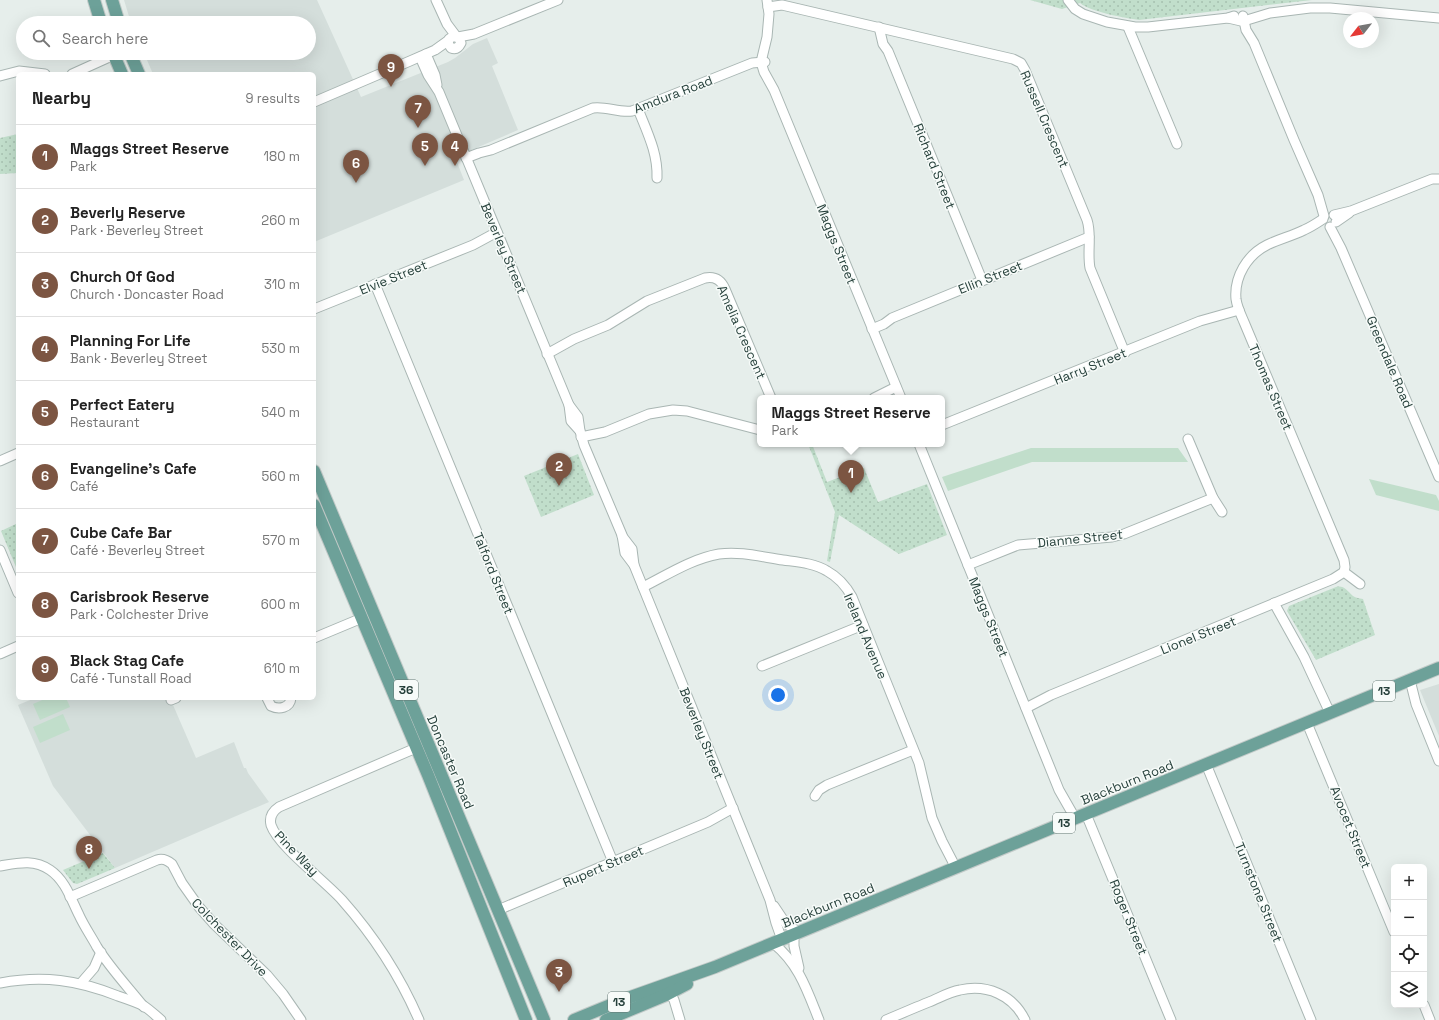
<!DOCTYPE html>
<meta charset="utf-8">
<style>
:root{--surface:#fff;--page:#f2f2f2;--text:#222;--muted:#767676;--line:#e0e0e0;--accent:#7c5542}
body{margin:0;font-family:"Space Grotesk",sans-serif;background:var(--page);color:var(--text)}
.controls{position:absolute;right:12px;bottom:12px;display:grid;overflow:hidden;border-radius:6px;box-shadow:0 4px 16px #0002}
.controls button{width:36px;height:36px;display:grid;place-items:center;padding:0;border:0;border-bottom:1px solid var(--line);background:var(--surface);color:var(--text);font:20px sans-serif}
.compass{position:absolute;left:1343px;top:12px;width:36px;height:36px;border-radius:50%;background:var(--surface);box-shadow:0 4px 16px #0002;rotate:239deg}
.you{position:absolute;left:778px;top:695px;width:14px;height:14px;margin:-10px;border:3px solid #fff;border-radius:50%;background:#1a73e8;box-shadow:0 0 0 6px #1a73e833}
.badge{display:grid;place-items:center;width:26px;height:26px;border-radius:50%;background:var(--accent);color:#fff;font-size:13px;font-weight:700}
.pin{position:absolute;translate:-50% -33px;filter:drop-shadow(0 1px 2px #0008)}
.pin::after{content:'';position:absolute;top:21px;width:14px;height:12px;background:inherit;clip-path:polygon(0 0,100% 0,50% 100%)}
.popup{position:absolute;left:757px;top:395px;width:188px;height:52px;box-sizing:border-box;display:grid;place-content:center;border-radius:6px;background:var(--surface);filter:drop-shadow(0 1px 3px #0005);font-size:13px;white-space:nowrap;color:var(--muted)}
.popup b{font-size:15px;color:var(--text)}
.popup::after{content:'';position:absolute;left:50%;top:100%;margin-left:-8px;border:8px solid transparent;border-top-color:var(--surface)}
.list{margin:0;padding:0;list-style:none}
h2{display:flex;justify-content:space-between;align-items:center;height:52px;margin:0;padding:0 16px;font-size:17px}
h2 small{font-size:13px;font-weight:400;color:var(--muted)}
.list li{display:grid;grid-template-columns:26px 1fr auto;gap:12px;align-items:center;box-sizing:border-box;height:64px;padding:0 16px;border-top:1px solid var(--line)}
.list b{display:block;font-size:15px;white-space:nowrap}
.list p{margin:0;font-size:13px;white-space:nowrap;color:var(--muted)}
.list em{font-size:13px;font-style:normal;color:var(--muted)}
.icon{flex:none;width:22px;height:22px;fill:none;stroke:currentColor;stroke-width:2;stroke-linecap:round;stroke-linejoin:round}
.map{position:relative;flex:none;width:1439px;height:1020px;overflow:hidden}
.search{position:absolute;background:var(--surface);box-shadow:0 4px 16px #0002;left:16px;top:16px;width:300px;height:44px;display:flex;align-items:center;gap:10px;box-sizing:border-box;padding:0 14px;border-radius:22px;color:var(--muted);font-size:15px}
.panel{position:absolute;background:var(--surface);box-shadow:0 4px 16px #0002;left:16px;top:72px;width:300px;height:628px;border-radius:6px}
.map>svg:first-child{display:block}
.built{fill:#d4dedb}
.grass{fill:#c1decb}
.park{fill:url(#park-dots)}
.lines{fill:none;stroke-linecap:round;stroke-linejoin:round}
.minor-casing{stroke:#a9b6b3;stroke-width:11}
.primary-casing{stroke:#c2cac8;stroke-width:14}
.minor{stroke:#fff;stroke-width:9}
.primary{stroke:#6da199;stroke-width:12}
.labels{text-anchor:middle;stroke-width:3;stroke-linejoin:round;paint-order:stroke}
.shield{fill:#f7fbf9;stroke:#657874;stroke-width:1}
.shield-label{font-size:12px;font-weight:bold;fill:#26403b}
.street-label{font-size:13px;fill:#26403b;stroke:#f7fbf9}
</style>
<div class="map">
<svg width="1439" height="1020" viewBox="0 0 1439 1020">
<defs>
<pattern id="park-dots" width="8" height="8" patternUnits="userSpaceOnUse"><rect width="8" height="8" fill="#c1decb"/><path d="M2 2h.1M6 6h.1" fill="none" stroke="#a6c0af" stroke-width="1.8" stroke-linecap="round"/></pattern>
</defs>
<rect width="100%" height="100%" fill="#e6eeeb"/>
<g class="built">
<path d="M124 0H317L361 97 448 62 455 58 473 44 487 38 498 63 492 66 518 130 455 157 464 180 314 242V74H153L144 53H309V23H131Z"/>
<path d="M1439 684V736L1420 690Z"/>
<path d="M35 698H170L196 758 234 742 244 768H246L248 773 269 802 115 868 53 786 18 705Z"/>
</g>
<g class="grass">
<path d="M1031 448H1178L1188 462H1032L948 491 942 477Z"/>
<path d="M1369 479 1436 495 1439 501V511L1376 495Z"/>
<path d="M47 698H66L70 707 40 720 33 704Z"/>
<path d="M63 714 70 730 40 743 33 727Z"/>
</g>
<g class="park">
<path d="M1030 0H1312L1139 20C1125 18 1091 12 1080 3L1062 9Z"/>
<path d="M18 134V173L0 174V138Z"/>
<path d="M808 444H812L827 482 864 468 878 502 927 484 947 535 899 554 839 515 830 562 827 561 835 512Z"/>
<path d="M578 454 594 495 541 517 524 476Z"/>
<path d="M18 523V566L16 567 1 531Z"/>
<path d="M1336 587C1344 585 1347 591 1353 596 1356 598 1359 598 1363 599L1375 635 1316 660 1287 611 1289 606Z"/>
<path d="M103 853 115 868 77 884 73 883 63 870Z"/>
</g>
<g class="lines">
<defs>
<g id="minor">
<path d="M436 0 447 24 456 36"/>
<path d="M767 0 769 14 767 37 761 62 764 72 774 90 901 398"/>
<path d="M1068 0 1075 9 1083 14 1107 22 1135 27H1148L1228 18 1234 16"/>
<path d="M768 7 782 5 1013 59 1021 63 1025 70 1087 220C1092 235 1087 252 1090 268L1125 353"/>
<path d="M1243 16 1246 30 1254 43 1294 140 1318 195 1324 216"/>
<path d="M1228 18 1241 21 1247 20 1270 13 1310 8H1330L1439 18"/>
<path d="M879 27 883 44 888 51 982 280"/>
<path d="M1128 27 1177 144"/>
<path d="M458 37 461 43C459 47 456 50 451 48L448 43 449 39 452 37H458L474 34 558 0"/>
<path d="M426 54 435 75 437 85"/>
<path d="M420 57 428 75 439 92 569 405 578 417 580 431 584 445 622 535 625 553 634 565 770 900 776 923 782 940"/>
<path d="M72 74 114 55"/>
<path d="M0 76 19 71 45 74"/>
<path d="M314 102 410 61 435 50 449 40"/>
<path d="M638 109C647 132 658 153 657 178"/>
<path d="M466 158 479 153 491 150 593 108C606 106 619 113 632 111L752 63 765 62"/>
<path d="M1334 215 1351 211 1432 179H1439"/>
<path d="M1323 219C1317 223 1311 227 1304 230 1292 236 1279 239 1267 245 1247 255 1234 277 1236 299 1237 307 1241 315 1244 322L1344 560 1345 567 1344 572"/>
<path d="M1336 222 1349 213"/>
<path d="M1330 227 1341 248 1439 477"/>
<path d="M375 284 613 862"/>
<path d="M314 309 473 245 497 232"/>
<path d="M872 329 884 324 892 318 1089 237"/>
<path d="M547 354 574 339 608 325 647 301 705 278C715 276 721 280 725 289L771 398"/>
<path d="M874 398 896 387"/>
<path d="M569 405 571 421 580 431"/>
<path d="M942 425 1200 321 1239 310"/>
<path d="M581 437 605 432 649 414 673 410 687 411 760 430"/>
<path d="M1188 439 1213 498 1222 512"/>
<path d="M919 444 1059 790 1075 818"/>
<path d="M0 461 18 453"/>
<path d="M622 536 632 549 634 565"/>
<path d="M0 550 18 593"/>
<path d="M968 565 1018 545 1112 537 1124 534 1213 498"/>
<path d="M1344 572 1360 584"/>
<path d="M643 587C667 575 691 559 719 554 740 551 762 557 783 560 797 562 814 563 827 571 838 577 846 586 852 597L919 763 932 818 942 841 956 868"/>
<path d="M1274 603 1304 657 1330 713"/>
<path d="M314 638 362 618"/>
<path d="M0 654 18 646"/>
<path d="M762 666 863 625"/>
<path d="M1410 680 1416 704 1439 761"/>
<path d="M267 698 271 706C279 710 290 708 291 698"/>
<path d="M171 700 176 698"/>
<path d="M1026 708 1051 695 1333 579 1344 572"/>
<path d="M1307 723 1394 932"/>
<path d="M416 748 279 807C273 811 269 817 271 825 278 846 325 881 342 900 374 936 400 976 419 1020"/>
<path d="M1206 764 1311 1020"/>
<path d="M815 796 819 790 827 785 913 750"/>
<path d="M1086 814 1171 1020"/>
<path d="M0 866C18 863 34 859 50 870 65 880 71 899 79 915 84 926 91 936 97 947 110 968 128 987 144 1007"/>
<path d="M70 897 157 860C163 858 167 860 172 864L182 883 199 907 214 924 267 975 283 994 301 1020"/>
<path d="M774 906 786 924 799 932"/>
<path d="M498 910 708 822 733 808"/>
<path d="M794 934V946L799 968"/>
<path d="M773 943C799 964 807 990 819 1020"/>
<path d="M0 983C43 975 78 980 118 996 127 999 136 1002 144 1006 150 1010 155 1015 161 1020"/>
<path d="M81 983 94 968 101 952"/>
<path d="M667 988 674 1000 680 1020"/>
<path d="M1424 1005 1430 1020"/>
<path d="M886 1020C900 1014 914 1008 929 1002 939 998 949 992 960 990 987 984 1013 995 1025 1020"/>
</g>
<g id="primary">
<path d="M94 0 101 23"/>
<path d="M112 0 119 23"/>
<path d="M113 53 122 74"/>
<path d="M130 53 139 74"/>
<path d="M314 471 544 1020"/>
<path d="M314 505 428 775 526 1020"/>
<path d="M574 1020 625 999 715 967 1439 668"/>
<path d="M606 1020 666 995 687 984"/>
</g>
</defs>
<use href="#minor" class="minor-casing"/>
<use href="#primary" class="primary-casing"/>
<use href="#minor" class="minor"/>
<use href="#primary" class="primary"/>
</g>
<g class="labels">
<g class="shield">
<rect x="394" y="680" width="24" height="20" rx="3"/>
<rect x="1373" y="681" width="22" height="20" rx="3"/>
<rect x="1053" y="813" width="22" height="20" rx="3"/>
<rect x="608" y="992" width="22" height="20" rx="3"/>
</g>
<g class="shield-label">
<text x="406" y="694">36</text>
<text x="1384" y="695">13</text>
<text x="1064" y="827">13</text>
<text x="619" y="1006">13</text>
</g>
<g class="street-label">
<text transform="translate(673 94) rotate(-21)" y="5">Amdura Road</text>
<text transform="translate(1045 119) rotate(67)" y="5">Russell Crescent</text>
<text transform="translate(935 166) rotate(68)" y="5">Richard Street</text>
<text transform="translate(837 244) rotate(68)" y="5">Maggs Street</text>
<text transform="translate(504 248) rotate(67)" y="5">Beverley Street</text>
<text transform="translate(393 277) rotate(-22)" y="5">Elvie Street</text>
<text transform="translate(990 277) rotate(-22)" y="5">Ellin Street</text>
<text transform="translate(742 332) rotate(66)" y="5">Amelia Crescent</text>
<text transform="translate(1390 362) rotate(67)" y="5">Greendale Road</text>
<text transform="translate(1090 366) rotate(-22)" y="5">Harry Street</text>
<text transform="translate(1271 387) rotate(67)" y="5">Thomas Street</text>
<text transform="translate(1080 538) rotate(-6)" y="5">Dianne Street</text>
<text transform="translate(494 573) rotate(68)" y="5">Talford Street</text>
<text transform="translate(989 617) rotate(68)" y="5">Maggs Street</text>
<text transform="translate(1198 635) rotate(-22)" y="5">Lionel Street</text>
<text transform="translate(866 636) rotate(67)" y="5">Ireland Avenue</text>
<text transform="translate(702 733) rotate(68)" y="5">Beverley Street</text>
<text transform="translate(451 762) rotate(67)" y="5">Doncaster Road</text>
<text transform="translate(1127 782) rotate(-22)" y="5">Blackburn Road</text>
<text transform="translate(1351 827) rotate(68)" y="5">Avocet Street</text>
<text transform="translate(297 853) rotate(46)" y="5">Pine Way</text>
<text transform="translate(603 866) rotate(-23)" y="5">Rupert Street</text>
<text transform="translate(1259 892) rotate(68)" y="5">Turnstone Street</text>
<text transform="translate(828 905) rotate(-22)" y="5">Blackburn Road</text>
<text transform="translate(1129 917) rotate(68)" y="5">Roger Street</text>
<text transform="translate(230 937) rotate(46)" y="5">Colchester Drive</text>
</g>
</g>
</svg>
<div class="controls">
<button>+</button>
<button>−</button>
<button><svg class="icon" aria-label="locate" viewBox="0 0 24 24"><circle cx="12" cy="12" r="6"/><path d="M12 2v4M12 18v4M2 12h4M18 12h4"/></svg></button>
<button><svg class="icon" aria-label="layers" viewBox="0 0 24 24"><path d="M12 4l9 5-9 5-9-5zM3 14l9 5 9-5"/></svg></button>
</div>
<svg class="compass" viewBox="-18 -18 36 36"><path d="M0-13l5 13h-10z" fill="#e53935"/><path d="M0 13l5-13h-10z" fill="#767676"/></svg>
<div class="you"></div>
<div class="pin badge" style="left:851px;top:493px">1</div>
<div class="popup"><b>Maggs Street Reserve</b>Park</div>
<div class="pin badge" style="left:559px;top:486px">2</div>
<div class="pin badge" style="left:559px;top:992px">3</div>
<div class="pin badge" style="left:455px;top:166px">4</div>
<div class="pin badge" style="left:425px;top:166px">5</div>
<div class="pin badge" style="left:356px;top:183px">6</div>
<div class="pin badge" style="left:418px;top:128px">7</div>
<div class="pin badge" style="left:89px;top:869px">8</div>
<div class="pin badge" style="left:391px;top:87px">9</div>
<div class="search"><svg class="icon" aria-label="search" viewBox="0 0 24 24"><circle cx="10" cy="10" r="6"/><path d="M15 15l6 6"/></svg>Search here</div>
<section class="panel">
<h2>Nearby<small>9 results</small></h2>
<ul class="list">
<li><span class="badge">1</span><div><b>Maggs Street Reserve</b><p>Park</p></div><em>180 m</em></li>
<li><span class="badge">2</span><div><b>Beverly Reserve</b><p>Park · Beverley Street</p></div><em>260 m</em></li>
<li><span class="badge">3</span><div><b>Church Of God</b><p>Church · Doncaster Road</p></div><em>310 m</em></li>
<li><span class="badge">4</span><div><b>Planning For Life</b><p>Bank · Beverley Street</p></div><em>530 m</em></li>
<li><span class="badge">5</span><div><b>Perfect Eatery</b><p>Restaurant</p></div><em>540 m</em></li>
<li><span class="badge">6</span><div><b>Evangeline's Cafe</b><p>Café</p></div><em>560 m</em></li>
<li><span class="badge">7</span><div><b>Cube Cafe Bar</b><p>Café · Beverley Street</p></div><em>570 m</em></li>
<li><span class="badge">8</span><div><b>Carisbrook Reserve</b><p>Park · Colchester Drive</p></div><em>600 m</em></li>
<li><span class="badge">9</span><div><b>Black Stag Cafe</b><p>Café · Tunstall Road</p></div><em>610 m</em></li>
</ul>
</section>
</div>
